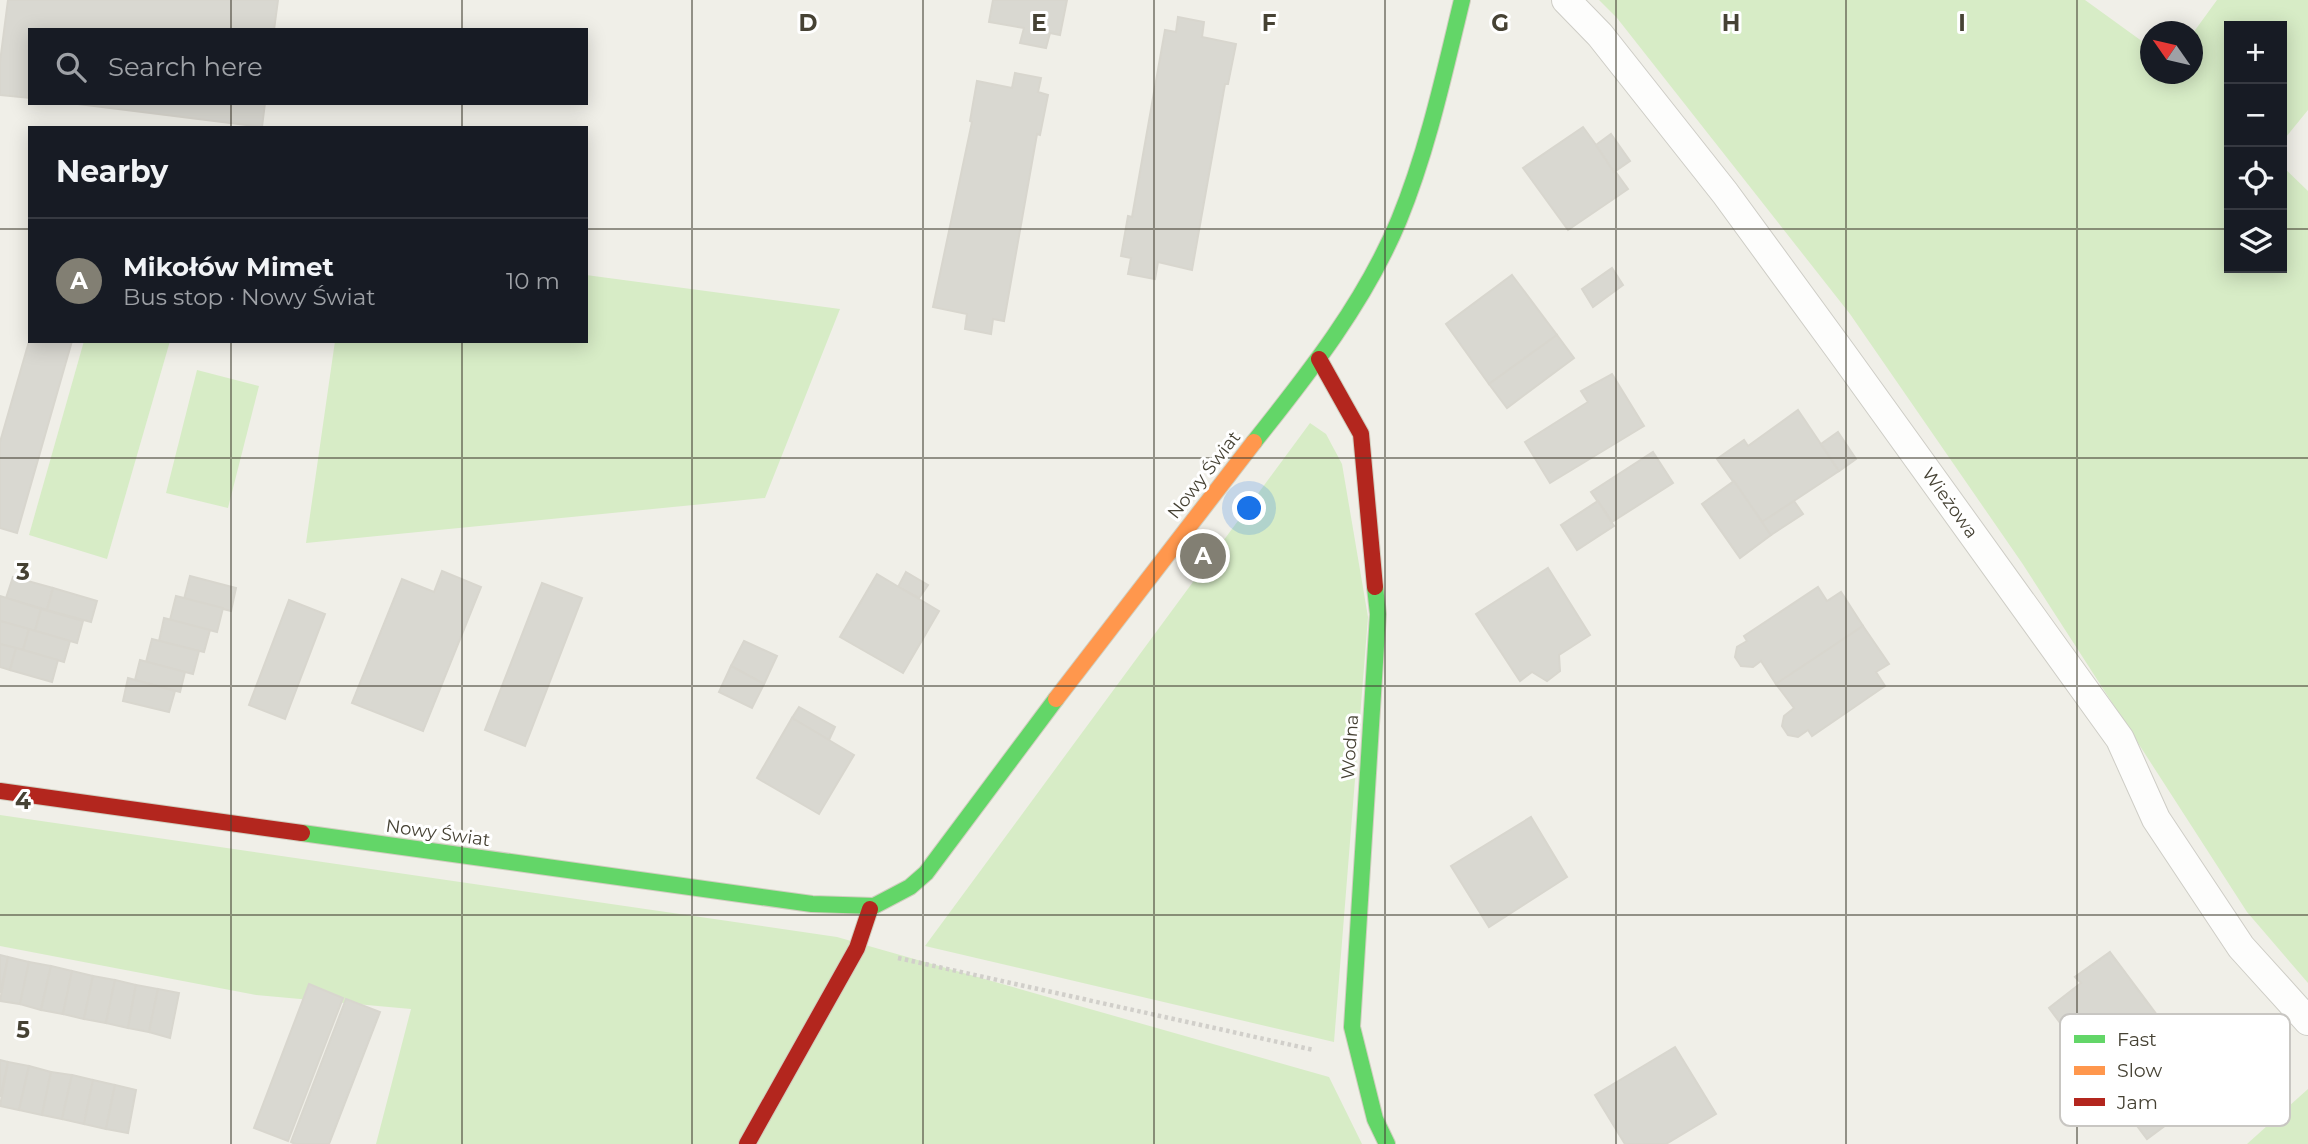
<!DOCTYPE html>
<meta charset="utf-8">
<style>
:root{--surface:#171b24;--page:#20242c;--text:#f1f3f6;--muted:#9ea1a6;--line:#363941;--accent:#827f73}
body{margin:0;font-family:Montserrat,sans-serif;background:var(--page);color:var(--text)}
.controls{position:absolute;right:21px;top:21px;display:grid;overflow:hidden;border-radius:0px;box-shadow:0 4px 18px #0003}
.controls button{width:63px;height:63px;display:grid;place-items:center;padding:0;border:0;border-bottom:2px solid var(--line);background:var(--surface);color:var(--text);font:35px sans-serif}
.compass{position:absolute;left:2140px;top:21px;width:63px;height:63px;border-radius:50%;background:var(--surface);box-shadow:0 4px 18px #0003;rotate:304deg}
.you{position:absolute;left:1250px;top:509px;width:24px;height:24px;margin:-18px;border:5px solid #fff;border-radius:50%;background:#1a73e8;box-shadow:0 0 0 10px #1a73e833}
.badge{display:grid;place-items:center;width:46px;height:46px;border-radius:50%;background:var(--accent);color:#fff;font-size:23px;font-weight:700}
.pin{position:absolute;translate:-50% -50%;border:4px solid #fff;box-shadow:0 2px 7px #0006}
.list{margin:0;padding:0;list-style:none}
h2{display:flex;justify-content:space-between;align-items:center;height:91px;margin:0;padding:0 28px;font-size:30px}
h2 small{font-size:23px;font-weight:400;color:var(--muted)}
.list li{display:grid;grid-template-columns:46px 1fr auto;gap:21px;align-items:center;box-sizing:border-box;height:126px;padding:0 28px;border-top:2px solid var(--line)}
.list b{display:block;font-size:26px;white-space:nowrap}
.list p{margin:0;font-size:23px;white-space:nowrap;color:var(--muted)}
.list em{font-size:23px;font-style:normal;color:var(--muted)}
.icon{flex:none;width:38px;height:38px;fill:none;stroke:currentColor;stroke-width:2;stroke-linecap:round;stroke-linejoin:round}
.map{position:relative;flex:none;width:2308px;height:1144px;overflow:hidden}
.search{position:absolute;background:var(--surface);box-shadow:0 4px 18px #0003;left:28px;top:28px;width:560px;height:77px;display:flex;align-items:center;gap:18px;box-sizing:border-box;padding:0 24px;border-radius:0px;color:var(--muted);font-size:26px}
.panel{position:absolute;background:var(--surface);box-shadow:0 4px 18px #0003;left:28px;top:126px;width:560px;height:217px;border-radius:0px}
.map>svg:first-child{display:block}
.green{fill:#d7ecc6}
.building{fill:#d9d8d1;stroke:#d8d6ce;stroke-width:2}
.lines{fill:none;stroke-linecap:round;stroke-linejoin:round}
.lane-casing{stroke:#cecdc6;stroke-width:30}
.fast-casing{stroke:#d0cebf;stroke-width:18}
.slow-casing{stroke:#d0cebf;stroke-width:18}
.jam-casing{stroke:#d0cebf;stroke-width:18}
.path{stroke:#d1cfca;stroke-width:4.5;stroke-dasharray:3.5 3.5;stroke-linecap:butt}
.lane{stroke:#fdfdfc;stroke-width:28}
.fast{stroke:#63d668;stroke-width:16}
.slow{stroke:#ff974d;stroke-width:16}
.jam{stroke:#b3261e;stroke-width:16}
.grid{fill:none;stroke:#464234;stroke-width:2;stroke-opacity:0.55}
.labels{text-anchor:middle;stroke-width:6;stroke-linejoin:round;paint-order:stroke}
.street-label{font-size:18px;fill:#464234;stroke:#fff}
.key{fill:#fff;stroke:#c8c6c2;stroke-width:2}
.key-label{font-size:19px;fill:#464234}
.grid-label{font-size:23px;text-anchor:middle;font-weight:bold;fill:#464234;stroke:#fff;stroke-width:6;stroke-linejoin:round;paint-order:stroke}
</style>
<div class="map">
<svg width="2308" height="1144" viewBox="0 0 2308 1144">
<rect width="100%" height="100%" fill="#f0efe8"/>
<g class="green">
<path d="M1599 0H2085L2150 47V74H2192L2193 33 2217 0H2308V110L2282 142V26H2229V268H2282V166L2308 191V983L2247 912 2022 563 1850 314 1617 18Z"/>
<path d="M586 275 840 309 765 498 306 543 335 341H586Z"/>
<path d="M84 341H170L107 559 29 535Z"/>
<path d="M197 370 259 386 228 508 166 493Z"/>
<path d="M1310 423 1326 434 1342 464 1368 617 1334 1042 925 946Z"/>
<path d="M0 815 837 937 1329 1077 1362 1144H376L411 1009 256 995 0 946Z"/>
<path d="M2308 1089V1144H2247Z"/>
</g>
<g class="building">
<path d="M8 0H278L274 30H30V98L0 95V62Z"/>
<path d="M993 0H1067L1060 35 1050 33 1046 48 1020 43 1024 28 989 22Z"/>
<path d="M1178 17 1204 22 1202 37 1236 44 1228 84H1225L1192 270 1158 262 1155 279 1128 274 1131 258 1121 256 1128 216 1132 217 1165 30 1176 32Z"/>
<path d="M1015 73 1041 78 1038 92 1048 95 1040 135 1037 134 1004 321 993 319 991 334 965 329 967 314 933 307 972 122 970 121 977 81 1012 88Z"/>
<path d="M70 103H265L262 127Z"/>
<path d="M1583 127 1628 189 1568 230 1523 168Z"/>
<path d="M1611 134 1630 161 1614 172 1596 145Z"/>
<path d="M1612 268 1623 285 1593 307 1582 289Z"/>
<path d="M1512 275 1557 335 1489 384 1446 324Z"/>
<path d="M1557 335 1574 358 1507 408 1489 384Z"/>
<path d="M30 338V341H72L17 533 0 528V442Z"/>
<path d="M1612 374 1644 426 1550 483 1525 442 1588 402 1581 391Z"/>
<path d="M1798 410 1839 471 1762 522 1717 459 1744 440 1748 446Z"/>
<path d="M1838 432 1856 459 1839 471 1821 444Z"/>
<path d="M1653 452 1673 483 1612 522 1591 492Z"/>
<path d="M1734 481 1771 535 1740 558 1702 504Z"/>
<path d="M1598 501 1614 526 1577 550 1561 525Z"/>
<path d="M1794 501 1803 514 1771 535 1762 522Z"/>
<path d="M1548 568 1590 635 1559 655 1560 671 1547 681 1532 672 1520 681 1476 614Z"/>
<path d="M442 571 481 587 423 731 352 703 402 579 434 592Z"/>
<path d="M906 572 928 585 919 598 898 587Z"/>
<path d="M877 574 939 611 903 673 840 637Z"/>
<path d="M190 576 236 588 231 611 184 599Z"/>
<path d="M13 577 53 588 47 610 6 598Z"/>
<path d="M542 583 582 598 525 746 485 730Z"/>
<path d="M1818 587 1827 601 1841 592 1863 626 1776 684 1761 661 1753 667 1741 666 1735 657 1737 647 1747 641 1744 636Z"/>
<path d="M53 588 97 601 91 622 47 610Z"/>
<path d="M0 596 41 609 35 631 0 621Z"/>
<path d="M176 596 223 608 217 632 170 620Z"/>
<path d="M289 600 325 614 285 719 249 705Z"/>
<path d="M41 609 83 621 77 643 35 631Z"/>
<path d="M164 618 210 630 204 652 159 641Z"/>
<path d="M0 621 29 629 23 650 0 644Z"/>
<path d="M1863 626 1889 664 1876 672 1885 686 1812 736 1808 730 1798 737 1788 735 1782 726 1784 716 1794 708 1776 684Z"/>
<path d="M29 629 70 641 64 662 23 650Z"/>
<path d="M152 639 199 651 193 674 146 662Z"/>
<path d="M744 641 777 656 764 684 731 666Z"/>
<path d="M0 644 16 648 10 670 0 667Z"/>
<path d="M16 648 58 660 52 682 10 670Z"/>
<path d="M140 660 185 672 180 692 135 680Z"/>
<path d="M731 666 764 684 752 708 719 692Z"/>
<path d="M128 678 175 691 169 712 123 701Z"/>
<path d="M799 707 835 727 829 740 792 718Z"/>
<path d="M792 718 854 755 819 814 757 778Z"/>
<path d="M1531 817 1567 877 1489 927 1451 866Z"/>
<path d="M2110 952 2213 1090 2147 1139 2049 1008 2081 983 2075 977Z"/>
<path d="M0 955 8 957 0 993Z"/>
<path d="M8 957 29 962 20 1004 0 1001Z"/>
<path d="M29 962 51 966 41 1010 20 1004Z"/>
<path d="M51 966 72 971 63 1014 41 1010Z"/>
<path d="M72 971 93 976 84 1019 63 1014Z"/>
<path d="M93 976 115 980 106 1023 84 1019Z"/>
<path d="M115 980 136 985 128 1028 106 1023Z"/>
<path d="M309 984 343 998 288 1141 254 1128Z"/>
<path d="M136 985 158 989 149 1032 128 1028Z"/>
<path d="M158 989 179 993 170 1038 149 1032Z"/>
<path d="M346 999 380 1012 329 1144H295L291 1142Z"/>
<path d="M1675 1047 1716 1114 1666 1144H1625L1595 1095Z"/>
<path d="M0 1060 8 1062 0 1097Z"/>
<path d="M8 1062 29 1066 19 1110 0 1106Z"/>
<path d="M29 1066 51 1072 42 1115 19 1110Z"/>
<path d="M51 1072 72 1075 62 1119 42 1115Z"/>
<path d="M72 1075 93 1080 84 1124 62 1119Z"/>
<path d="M93 1080 115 1085 106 1129 84 1124Z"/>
<path d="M115 1085 136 1090 128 1133 106 1129Z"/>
</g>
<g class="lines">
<defs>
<path id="lane" d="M1566 0 1600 35 1725 193 1842 353 2120 739 2156 819 2241 947 2308 1021"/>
<g id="fast">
<path d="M1254 442C1309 373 1365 302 1399 220 1428 149 1444 74 1462 0"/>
<path d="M1375 587 1378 614 1352 1027 1375 1119 1387 1144"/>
<path d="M302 833 812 904 874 906 910 887 926 873 1056 699"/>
</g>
<path id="slow" d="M1056 699 1254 442"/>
<g id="jam">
<path d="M1319 359 1361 434 1375 587"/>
<path d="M0 791 302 833"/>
<path d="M747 1144 857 948 870 909"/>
</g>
</defs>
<use href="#lane" class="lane-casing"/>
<use href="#fast" class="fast-casing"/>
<use href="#slow" class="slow-casing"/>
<use href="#jam" class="jam-casing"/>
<path class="path" d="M898 958 1314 1050"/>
<use href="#lane" class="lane"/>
<use href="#fast" class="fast"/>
<use href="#slow" class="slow"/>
<use href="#jam" class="jam"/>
</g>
<path class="grid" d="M231 0V30M462 0V30M692 0V1144M923 0V1144M1154 0V1144M1385 0V1144M1616 0V1144M1846 0V1144M2077 0V1144M231 103V128M462 103V128M0 229H30M586 229H2229M2282 229H2308M231 341V1144M462 341V1144M0 458H2308M0 686H2308M0 915H2308"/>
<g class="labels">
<g class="street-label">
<text transform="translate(1204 475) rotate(-52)" y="6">Nowy Świat</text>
<text transform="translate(1950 503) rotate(54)" y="6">Wieżowa</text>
<text transform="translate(1350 747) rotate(-86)" y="6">Wodna</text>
<text transform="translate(438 833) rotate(8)" y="6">Nowy Świat</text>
</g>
</g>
<rect x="2060" y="1014" width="230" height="112" rx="10" class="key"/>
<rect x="2074" y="1035" width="31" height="8" fill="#63d668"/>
<rect x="2074" y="1066" width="31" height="9" fill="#ff974d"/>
<rect x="2074" y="1098" width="31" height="8" fill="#b3261e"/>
<g class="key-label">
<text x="2117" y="1046">Fast</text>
<text x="2117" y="1077">Slow</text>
<text x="2117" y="1109">Jam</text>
</g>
<g class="grid-label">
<text x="808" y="31">D</text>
<text x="1039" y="31">E</text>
<text x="1269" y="31">F</text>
<text x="1500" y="31">G</text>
<text x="1731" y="31">H</text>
<text x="1962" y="31">I</text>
<text x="23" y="580">3</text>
<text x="23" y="809">4</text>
<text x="23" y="1038">5</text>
</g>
</svg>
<div class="controls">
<button>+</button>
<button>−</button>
<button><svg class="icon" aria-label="locate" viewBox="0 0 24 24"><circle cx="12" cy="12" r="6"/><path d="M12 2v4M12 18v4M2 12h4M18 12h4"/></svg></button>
<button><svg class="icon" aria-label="layers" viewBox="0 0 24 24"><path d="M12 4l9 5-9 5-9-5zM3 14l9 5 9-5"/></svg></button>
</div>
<svg class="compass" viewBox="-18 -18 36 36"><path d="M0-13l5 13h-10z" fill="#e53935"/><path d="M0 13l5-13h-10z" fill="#9ea1a6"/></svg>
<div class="you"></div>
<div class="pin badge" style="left:1203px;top:556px">A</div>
<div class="search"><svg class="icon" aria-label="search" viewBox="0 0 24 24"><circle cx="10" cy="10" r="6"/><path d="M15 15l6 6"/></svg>Search here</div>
<section class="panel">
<h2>Nearby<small></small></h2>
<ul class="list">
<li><span class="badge">A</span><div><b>Mikołów Mimet</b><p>Bus stop · Nowy Świat</p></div><em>10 m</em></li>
</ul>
</section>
</div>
